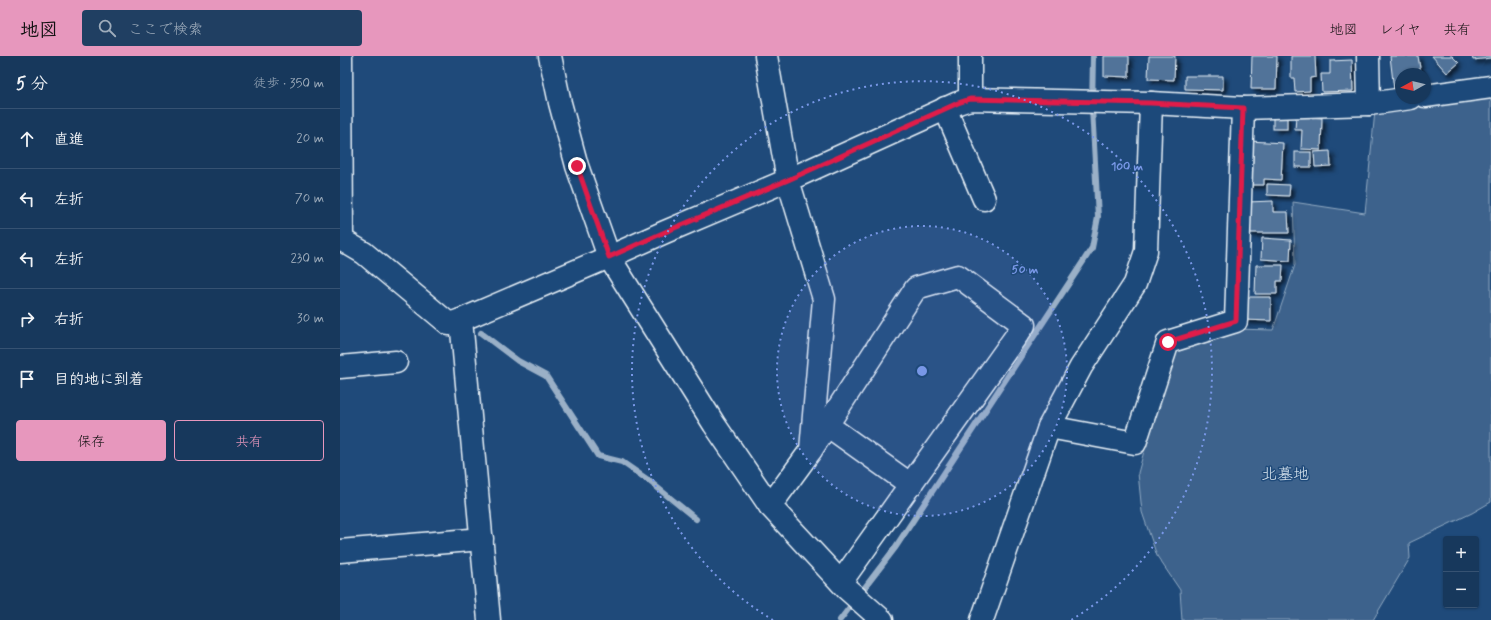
<!DOCTYPE html>
<html lang="ja">
<meta charset="utf-8">
<style>
:root{--surface:#17385c;--page:#203f62;--text:#f1f3f6;--muted:#9eacbb;--line:#365272;--accent:#e797bd}
body{margin:0;font-family:Mynerve,"Klee One",sans-serif;background:var(--page);color:var(--text)}
.controls{position:absolute;right:12px;bottom:12px;display:grid;overflow:hidden;border-radius:4px;box-shadow:0 1px 3px #0004}
.controls button{width:36px;height:36px;display:grid;place-items:center;padding:0;border:0;border-bottom:1px solid var(--line);background:var(--surface);color:var(--text);font:20px sans-serif}
.compass{position:absolute;left:1055px;top:12px;width:36px;height:36px;border-radius:50%;background:var(--surface);box-shadow:0 1px 3px #0004;rotate:262deg}
.stop{position:absolute;width:12px;height:12px;margin:-9px;border:3px solid #e11d48;border-radius:50%;background:#fff}
.stop.end{background:#e11d48;border-color:#fff;box-shadow:0 1px 4px #0008}
.list{margin:0;padding:0;list-style:none}
h2{display:flex;justify-content:space-between;align-items:center;height:52px;margin:0;padding:0 16px;font-size:17px}
h2 small{font-size:13px;font-weight:400;color:var(--muted)}
.list li{display:grid;grid-template-columns:26px 1fr auto;gap:12px;align-items:center;box-sizing:border-box;height:60px;padding:0 16px;border-top:1px solid var(--line)}
.list b{display:block;font-size:15px;white-space:nowrap}
.list em{font-size:13px;font-style:normal;color:var(--muted)}
.actions{display:flex;gap:8px;padding:12px 16px}
.actions a{flex:1;padding:9px 0;border:1px solid var(--accent);border-radius:4px;text-align:center;font-size:14px;color:var(--accent)}
.actions .main{background:var(--accent);color:#111}
.icon{flex:none;width:22px;height:22px;fill:none;stroke:currentColor;stroke-width:2;stroke-linecap:round;stroke-linejoin:round}
.map{position:relative;flex:none;width:1151px;height:564px;overflow:hidden}
header{display:flex;align-items:center;gap:24px;box-sizing:border-box;height:56px;padding:0 20px;background:var(--accent);color:#111}
header strong{font-size:19px}
nav{display:flex;gap:22px;margin-inline-start:auto;font-size:14px}
.search{width:280px;height:36px;background:var(--page);display:flex;align-items:center;gap:10px;box-sizing:border-box;padding:0 14px;border-radius:4px;color:var(--muted);font-size:15px}
main{display:flex}
aside{flex:1;background:var(--surface)}
.map>svg:first-child{display:block}
.green{fill:#3c628c;stroke:#92aac2}
.lines{fill:none;stroke-linecap:round;stroke-linejoin:round}
.stream{stroke:#9ab0c7;stroke-width:6}
.building{fill:#517399;stroke:#e8f1f8;filter:url(#shadow)}
.minor-casing{stroke:#e8f1f8;stroke-width:25}
.minor{stroke:#1f4a7a;stroke-width:22}
.route{stroke:#e11d48;stroke-width:5}
.ring{fill:none;stroke:#7897e6;stroke-width:2;stroke-dasharray:2 4}
.labels{text-anchor:middle;stroke-width:3;stroke-linejoin:round;paint-order:stroke}
.park-label{font-size:16px;fill:#d7e3ed;stroke:#1f4a7a}
.centre{fill:#7897e6;stroke:#1f4a7a;stroke-width:2}
.ring-label{font-size:12px;text-anchor:middle;font-weight:bold;fill:#7897e6;stroke:#1f4a7a;stroke-width:3;stroke-linejoin:round;paint-order:stroke}
</style>
<header>
<strong>地図</strong>
<div class="search"><svg class="icon" aria-label="search" viewBox="0 0 24 24"><circle cx="10" cy="10" r="6"/><path d="M15 15l6 6"/></svg>ここで検索</div>
<nav><a>地図</a><a>レイヤ</a><a>共有</a></nav>
</header>
<main>
<aside>
<h2>5 分<small>徒歩 · 350 m</small></h2>
<ul class="list">
<li><svg class="icon" aria-label="ahead" viewBox="0 0 24 24"><path d="M12 20V5M6 11l6-6 6 6"/></svg><div><b>直進</b></div><em>20 m</em></li>
<li><svg class="icon" aria-label="left" viewBox="0 0 24 24"><path d="M17 20v-9H6M10 6l-5 5 5 5"/></svg><div><b>左折</b></div><em>70 m</em></li>
<li><svg class="icon" aria-label="left" viewBox="0 0 24 24"><path d="M17 20v-9H6M10 6l-5 5 5 5"/></svg><div><b>左折</b></div><em>230 m</em></li>
<li><svg class="icon" aria-label="right" viewBox="0 0 24 24"><path d="M7 20v-9h11M14 6l5 5-5 5"/></svg><div><b>右折</b></div><em>30 m</em></li>
<li><svg class="icon" aria-label="arrive" viewBox="0 0 24 24"><path d="M6 21V4h12l-3 4 3 4H6"/></svg><div><b>目的地に到着</b></div></li>
</ul>
<div class="actions"><a class="main">保存</a><a>共有</a></div>
</aside>
<div class="map">
<svg width="1151" height="564" viewBox="0 0 1151 564">
<defs>
<filter id="shadow"><feDropShadow dx="3.5" dy="3.5" stdDeviation="2" flood-color="#0009"/></filter>
</defs>
<rect width="100%" height="100%" fill="#1f4a7a"/>
<filter id="ink" filterUnits="userSpaceOnUse"><feTurbulence type="fractalNoise" baseFrequency=".025" numOctaves="2"/><feDisplacementMap in="SourceGraphic" scale="8" xChannelSelector="R" yChannelSelector="G"/><feConvolveMatrix kernelMatrix="1 2 1 2 8 2 1 2 1" color-interpolation-filters="sRGB"/></filter>
<g filter="url(#ink)">
<path class="green" d="M1151 39V446L1132 457 1069 487 1070 502 1033 564H842L840 534 817 500 802 456 798 417 825 319 837 292 894 273 933 274 955 209 953 146 1025 157 1035 55Z"/>
<g class="lines">
<g class="stream">
<path d="M141 277 178 305 206 320 258 400 282 406 308 424 356 463"/>
<path d="M500 564 555 492 752 192 758 161 752 52 753 0"/>
</g>
</g>
<g class="building">
<path d="M764 0H789V21L764 20Z"/>
<path d="M809 0H835L834 24 808 23Z"/>
<path d="M912 0H937L936 33H911Z"/>
<path d="M951 0H975L976 21 970 22V35L955 36 954 22H951Z"/>
<path d="M1050 0H1078L1081 18H1061V33L1054 34Z"/>
<path d="M1092 0H1112L1119 7 1107 17Z"/>
<path d="M1132 0H1151V2L1133 4Z"/>
<path d="M1012 4 1013 35 982 36 981 18H990V5Z"/>
<path d="M845 20H883V34L845 33Z"/>
<rect x="933" y="59" width="14" height="14"/>
<path d="M956 60 982 62 981 94 961 93 962 74H955Z"/>
<path d="M910 85 943 87 941 124 924 123V129H908Z"/>
<path d="M990 95 991 110 975 111 974 96Z"/>
<rect x="955" y="96" width="16" height="15"/>
<path d="M927 128 950 129 949 140 927 139Z"/>
<path d="M933 145V156H948L949 177H908L907 146Z"/>
<path d="M922 182 951 184 950 205 921 203Z"/>
<path d="M916 209H943L942 225H937V238H915Z"/>
<path d="M904 241H931V265L903 264Z"/>
</g>
<g class="lines">
<defs>
<g id="minor">
<path d="M1 0 2 184"/>
<path d="M210 0 220 47 237 110 269 201 374 368 430 450 507 533 542 564"/>
<path d="M426 0 448 124 484 243 471 394 430 450"/>
<path d="M1028 0 1029 48"/>
<path d="M1085 40 1151 31"/>
<path d="M630 43V0"/>
<path d="M605 52 644 143"/>
<path d="M0 184H2L24 197 109 268 121 264 269 201 325 176 448 124 618 47 630 43 811 47 903 52 1029 48 1071 42"/>
<path d="M121 264 149 564"/>
<path d="M0 311 56 306"/>
<path d="M487 369 571 429"/>
<path d="M709 371 795 387 828 286 896 265 903 52"/>
<path d="M471 394 576 232 618 220 684 269 501 526"/>
<path d="M0 495 142 483"/>
<path d="M642 564 709 371 741 311 795 228 806 195 811 47"/>
</g>
</defs>
<use href="#minor" class="minor-casing"/>
<use href="#minor" class="minor"/>
</g>
</g>
<g class="lines" filter="url(#ink)">
<path class="route" d="M237 110 269 201 325 176 448 124 618 47 630 43 811 47 903 52 896 265 828 286"/>
</g>
<circle cx="582" cy="315" r="145" fill="#7897e6" fill-opacity=".12"/>
<g class="ring">
<circle cx="582" cy="315" r="145"/>
<path d="M433 564A290 290 0 1 1 731 564"/>
</g>
<g class="labels">
<g class="park-label">
<text x="945" y="423">北墓地</text>
</g>
</g>
<circle cx="582" cy="315" r="6" class="centre"/>
<g class="ring-label">
<text x="787" y="114">100 m</text>
<text x="685" y="217">50 m</text>
</g>
</svg>
<div class="controls">
<button>+</button>
<button>−</button>
</div>
<svg class="compass" viewBox="-18 -18 36 36"><path d="M0-13l5 13h-10z" fill="#e53935"/><path d="M0 13l5-13h-10z" fill="#9eacbb"/></svg>
<div class="stop" style="left:828px;top:286px"></div>
<div class="stop end" style="left:237px;top:110px"></div>
</div>
</main>
